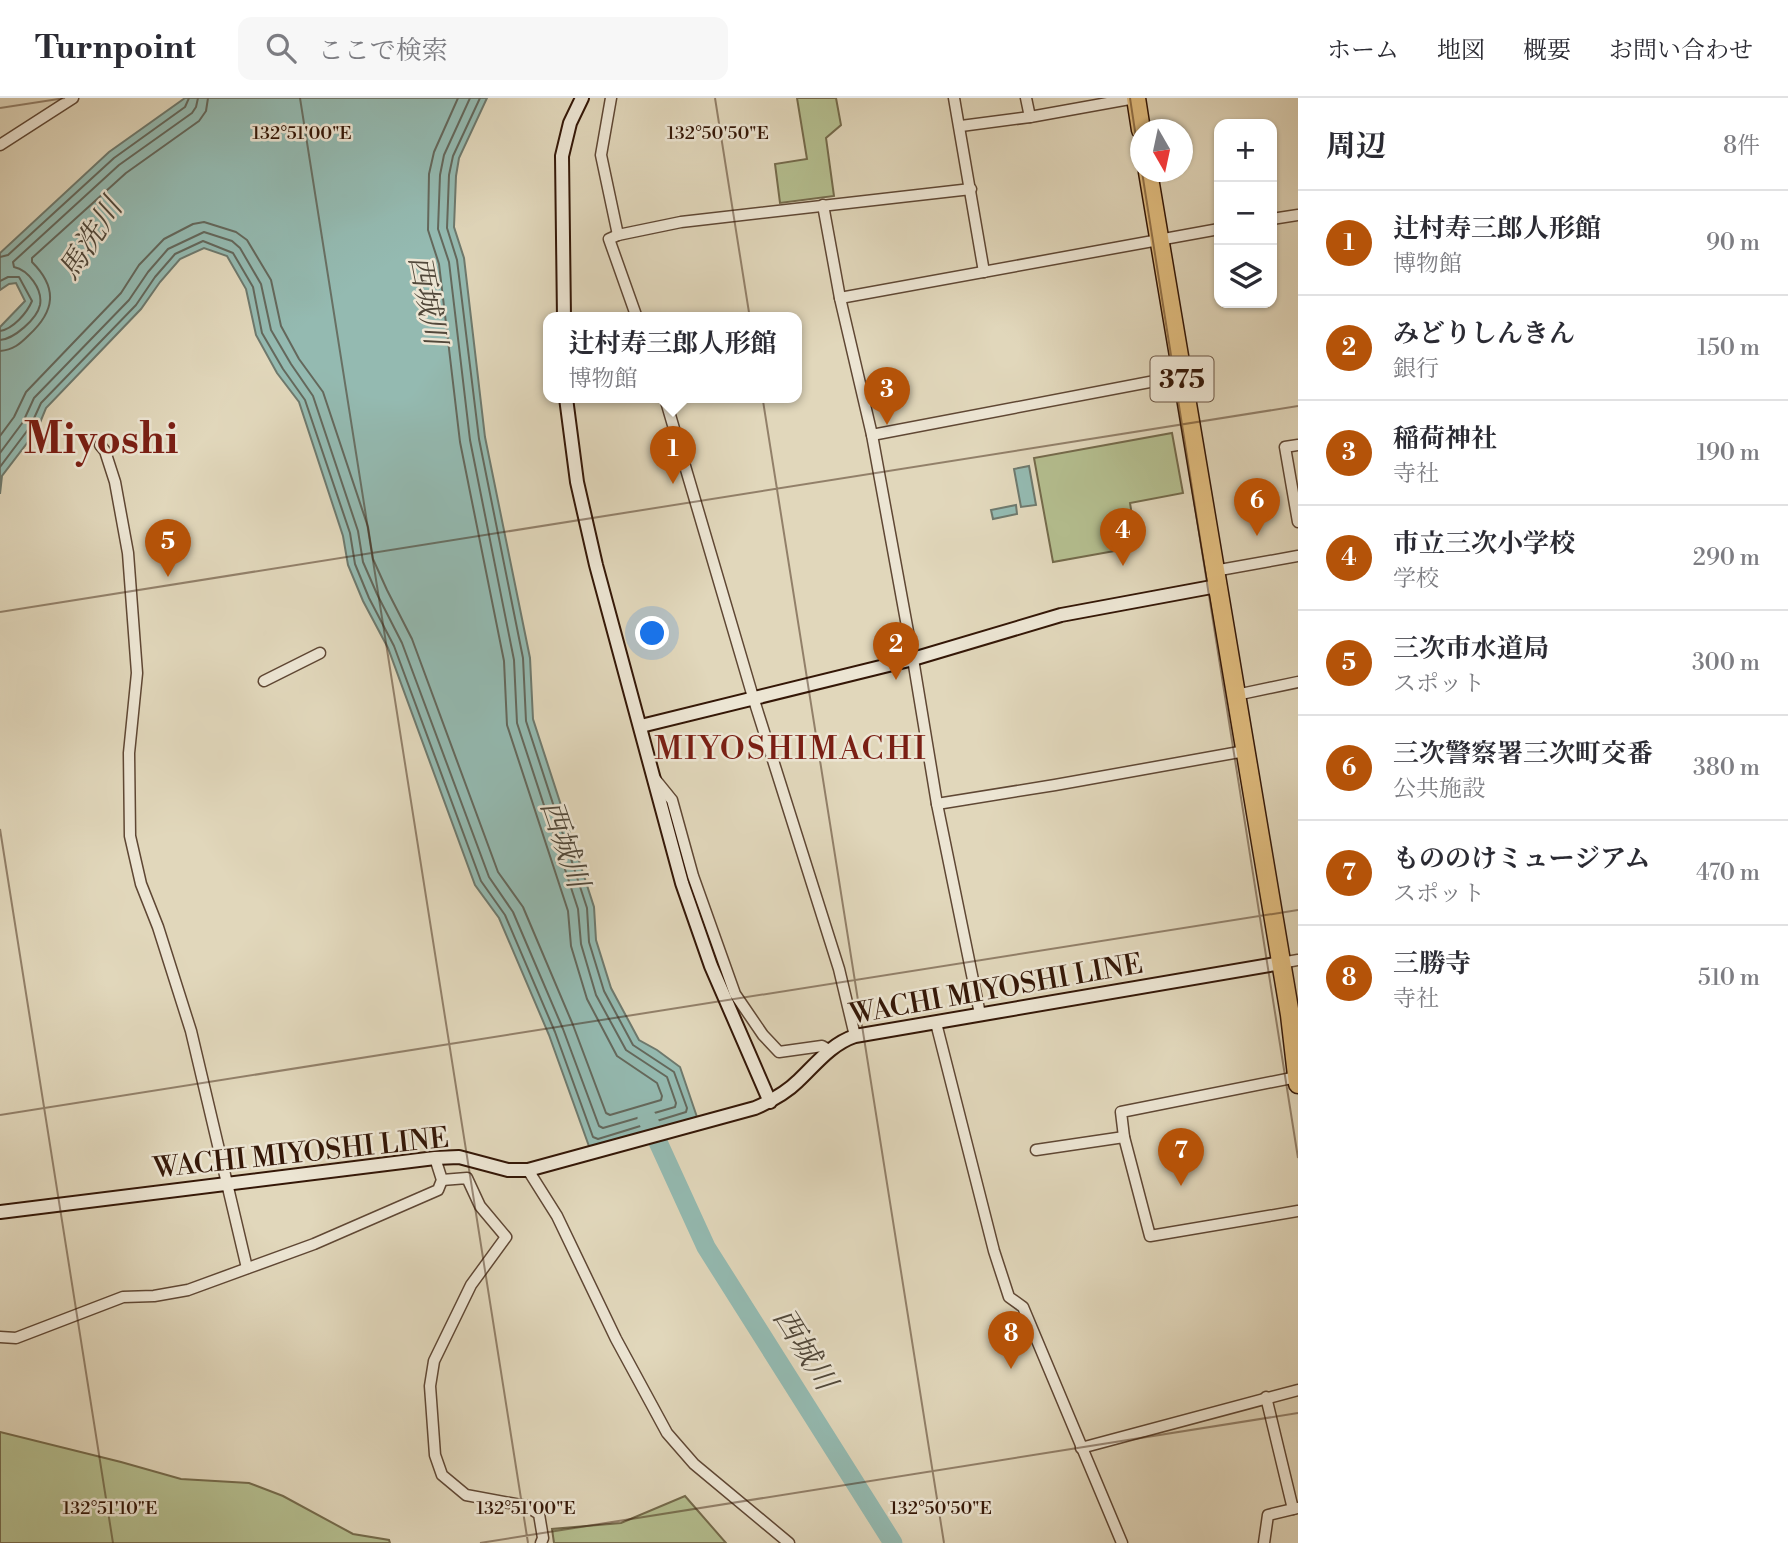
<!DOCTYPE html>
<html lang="ja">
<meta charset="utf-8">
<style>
:root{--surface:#fff;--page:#f7f7f7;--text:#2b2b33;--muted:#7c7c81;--line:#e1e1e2;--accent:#b45309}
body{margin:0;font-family:"Libre Bodoni","Noto Serif JP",serif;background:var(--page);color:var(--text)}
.controls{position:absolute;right:21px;top:21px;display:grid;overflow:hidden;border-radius:14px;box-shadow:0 2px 5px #0004}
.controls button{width:63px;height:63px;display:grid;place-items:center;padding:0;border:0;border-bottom:2px solid var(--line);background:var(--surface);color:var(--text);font:35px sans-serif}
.compass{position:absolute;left:1130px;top:21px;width:63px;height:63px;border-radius:50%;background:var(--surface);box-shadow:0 2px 5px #0004;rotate:171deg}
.you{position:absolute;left:653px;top:536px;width:24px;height:24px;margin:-18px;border:5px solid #fff;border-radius:50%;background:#1a73e8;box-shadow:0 0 0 10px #1a73e833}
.badge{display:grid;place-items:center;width:46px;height:46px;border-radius:50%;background:var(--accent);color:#fff;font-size:23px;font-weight:700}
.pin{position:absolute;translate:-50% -58px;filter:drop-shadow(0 2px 4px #0008)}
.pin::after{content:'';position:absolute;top:37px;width:24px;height:21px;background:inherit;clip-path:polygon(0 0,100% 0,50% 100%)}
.popup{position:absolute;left:543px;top:214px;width:259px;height:91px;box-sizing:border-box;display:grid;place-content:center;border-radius:14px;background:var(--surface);filter:drop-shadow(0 2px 5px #0005);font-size:23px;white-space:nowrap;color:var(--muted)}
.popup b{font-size:26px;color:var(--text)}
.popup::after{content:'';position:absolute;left:50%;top:100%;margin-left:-14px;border:14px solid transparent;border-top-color:var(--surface)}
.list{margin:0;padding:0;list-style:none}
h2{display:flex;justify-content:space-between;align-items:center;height:91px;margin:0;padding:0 28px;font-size:30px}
h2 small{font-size:23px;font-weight:400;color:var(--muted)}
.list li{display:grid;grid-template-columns:46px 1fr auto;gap:21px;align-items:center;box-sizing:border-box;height:105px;padding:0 28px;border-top:2px solid var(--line)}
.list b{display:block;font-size:26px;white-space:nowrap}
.list p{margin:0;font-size:23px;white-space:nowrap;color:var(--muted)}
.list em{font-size:23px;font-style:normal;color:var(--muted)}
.icon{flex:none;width:38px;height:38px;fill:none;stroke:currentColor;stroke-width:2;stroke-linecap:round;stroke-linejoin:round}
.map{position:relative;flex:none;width:1298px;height:1445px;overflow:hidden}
header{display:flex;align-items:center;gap:42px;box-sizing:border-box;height:98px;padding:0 35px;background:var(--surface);border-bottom:2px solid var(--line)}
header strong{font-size:33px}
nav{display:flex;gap:38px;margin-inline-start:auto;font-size:24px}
.search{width:490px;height:63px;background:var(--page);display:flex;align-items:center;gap:18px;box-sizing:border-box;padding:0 24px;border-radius:14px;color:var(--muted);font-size:26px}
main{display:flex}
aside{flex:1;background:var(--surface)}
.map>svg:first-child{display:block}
.green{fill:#b4be8f;stroke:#746a4b;stroke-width:2}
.water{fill:#94bab1;stroke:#6e796d;stroke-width:2}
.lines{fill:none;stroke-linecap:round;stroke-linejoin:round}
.shore{stroke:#64685c;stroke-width:2}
.river{stroke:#94bab1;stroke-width:19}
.street-casing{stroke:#5f4734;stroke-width:13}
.secondary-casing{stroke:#341707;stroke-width:16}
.highway-casing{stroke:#341707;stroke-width:21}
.street{stroke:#ece5d3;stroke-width:10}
.secondary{stroke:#ece5d3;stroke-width:12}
.highway{stroke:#e0bc7e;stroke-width:18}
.ticks{fill:none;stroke:#341707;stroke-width:2;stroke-opacity:0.45}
.labels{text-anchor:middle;stroke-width:5;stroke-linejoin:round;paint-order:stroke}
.shield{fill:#ece5d3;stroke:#6b5544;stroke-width:2}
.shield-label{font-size:26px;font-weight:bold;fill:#341707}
.street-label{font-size:28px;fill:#341707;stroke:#ece5d3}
.water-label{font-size:30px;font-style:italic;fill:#51483a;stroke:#ece5d3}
.quarter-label{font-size:32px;letter-spacing:2px;fill:#7a1f14;stroke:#ece5d3}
.town-label{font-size:42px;font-weight:bold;fill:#7a1f14;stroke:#ece5d3}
.ticks-label{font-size:18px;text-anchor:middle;fill:#341707;stroke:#ece5d3;stroke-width:5;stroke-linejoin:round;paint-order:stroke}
</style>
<header>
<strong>Turnpoint</strong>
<div class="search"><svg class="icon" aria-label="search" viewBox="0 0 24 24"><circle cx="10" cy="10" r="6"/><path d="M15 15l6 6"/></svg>ここで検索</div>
<nav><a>ホーム</a><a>地図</a><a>概要</a><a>お問い合わせ</a></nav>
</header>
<main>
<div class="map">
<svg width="1298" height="1445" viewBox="0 0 1298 1445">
<rect width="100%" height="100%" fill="#e1d7bb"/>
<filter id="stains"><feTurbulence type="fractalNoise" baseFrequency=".00286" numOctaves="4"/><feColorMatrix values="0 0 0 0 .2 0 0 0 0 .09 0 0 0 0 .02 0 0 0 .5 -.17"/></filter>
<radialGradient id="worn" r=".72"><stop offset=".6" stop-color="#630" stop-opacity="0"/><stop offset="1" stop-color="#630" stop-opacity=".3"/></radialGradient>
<g class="green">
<path d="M797 0H836L841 27 826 40 834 98 780 105 775 66 807 61Z"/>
<path d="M1172 335 1183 395 1130 405 1137 449 1053 464 1034 360Z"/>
<path d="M0 1334 121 1364 181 1381 249 1385 283 1398 353 1436 389 1442 390 1445H0Z"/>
<path d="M685 1398 726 1445H554L552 1431 621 1425Z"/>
</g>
<g class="water">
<path d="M185 0H487L459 60 456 78 454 129 464 160 485 339 530 560 533 621 594 809 596 842 611 890 639 942 657 952 680 969 697 1019 590 1051 549 937 499 820 475 787 388 550 363 503 348 467 343 438 299 304 277 275 256 237 246 191 227 158 204 150 180 161 160 184 141 211 46 310 37 332 2 378 0 396V229L25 203 16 185 9 186 0 192V155L109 54Z"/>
<path d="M1029 368 1036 407 1021 409 1014 371Z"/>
<path d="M1016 407 1017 416 993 421 991 412Z"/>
</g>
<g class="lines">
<g class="shore">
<path d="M0 159 8 157 114 60 185 9 189 0"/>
<path d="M0 183 8 179H19L32 203C27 215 13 231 0 233"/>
<path d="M0 242C14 241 37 221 40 207 43 191 28 172 14 169L13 164 119 67 192 15 196 9 198 0"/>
<path d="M0 253C13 252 20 246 29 237 55 213 58 190 32 164V160L126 75 199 23 206 13 208 0"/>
<path d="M0 338 14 319 26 294 121 195 139 167 164 141 193 126 204 124 236 134 247 142 271 182 281 228 299 261 323 294 368 429 373 461 387 492 412 541 498 774 523 809 573 927 606 1015 610 1017 661 1002 662 998 657 985 617 958 587 901 571 848 568 813 507 627 504 563 460 344 439 166 428 132 429 76 434 54 458 0"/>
<path d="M0 355 23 324 34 300 129 202 148 174 168 151 204 134 232 143 240 150 261 186 271 232 291 266 313 298 358 433 363 464 377 496 402 545 489 779 513 814 563 931 599 1028 603 1030 675 1009 676 1005 667 979 626 952 596 897 581 846 578 811 517 625 514 562 470 342 449 164 438 131 440 77 444 57 470 0"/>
<path d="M0 369 30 329 41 305 136 207 155 179 175 156 203 143 233 155 253 189 262 235 283 271 305 302 350 435 355 466 369 500 394 548 481 783 505 817 555 934 593 1039 598 1041 686 1014 687 1010 674 974 633 947 604 893 589 844 587 810 526 623 523 560 479 341 457 162 447 130 449 77 453 58 480 0"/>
</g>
<path class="river" d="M647 1020 706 1149 893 1445"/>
<defs>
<g id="street">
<path d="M611 0 601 57 618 137"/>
<path d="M954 0 984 174"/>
<path d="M1026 0 1030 19"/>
<path d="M961 28 1030 19 1135 0"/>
<path d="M0 47 73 0"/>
<path d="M823 107 840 200 872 337 913 561 937 706 980 916"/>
<path d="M1272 121 1298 117"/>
<path d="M840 200 1219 131"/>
<path d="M637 220 609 141 618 137 681 124 971 91"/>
<path d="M665 300 753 599 839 871 855 938"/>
<path d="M872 337 1181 278"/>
<path d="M100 347 105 353 115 384 128 455 137 575 129 655 130 738 141 786 158 829 191 933 247 1170"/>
<path d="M1298 347 1285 349 1298 424"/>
<path d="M1214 473 1298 458"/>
<path d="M264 583 320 555"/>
<path d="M1236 597 1298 584"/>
<path d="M655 681 672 702 693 778 735 896 763 937 779 954 822 948 829 952"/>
<path d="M937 706 1055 687 1245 653"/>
<path d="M1281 865 1298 862"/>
<path d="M936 925 994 1153 1009 1199 1023 1209 1122 1445"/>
<path d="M1297 979 1121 1014 1124 1039 1150 1138 1298 1113"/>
<path d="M1036 1052 1124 1039"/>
<path d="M528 1072 557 1118 616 1241 667 1335 694 1366 789 1445"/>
<path d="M442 1082 467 1080 480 1108 506 1139 471 1187 434 1263 430 1288 435 1357 442 1377 466 1397 526 1408 539 1416 543 1440 541 1445"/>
<path d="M0 1239 16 1240 123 1199 154 1198 188 1192 314 1146 438 1092 442 1082 435 1060"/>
<path d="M1266 1299 1293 1411"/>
<path d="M1081 1350 1298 1292"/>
<path d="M1264 1445 1268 1417 1297 1410"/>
</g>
<g id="secondary">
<path d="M564 220 562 58 570 25 582 0"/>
<path d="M566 300 577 384 596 467 682 785 711 868 770 1004"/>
<path d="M641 628 913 561 1061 517 1217 488"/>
<path d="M0 1114 435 1060 459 1059 508 1072H528L755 1010C771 1003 786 995 798 983 816 966 831 946 855 938L1281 865"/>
</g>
<g id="highway">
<path d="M1136 0 1141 32"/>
<path d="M1148 74 1290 917 1298 986"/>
</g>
</defs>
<use href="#street" class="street-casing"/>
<use href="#secondary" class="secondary-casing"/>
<use href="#highway" class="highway-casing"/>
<use href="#street" class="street"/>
<use href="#secondary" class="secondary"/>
<use href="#highway" class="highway"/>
</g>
<path class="ticks" d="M300 0 528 1445M715 0 944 1445M1130 0 1140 66M0 10 65 0M1142 74 1298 1060M0 514 1298 308M0 731 113 1445M0 1017 1298 812M480 1445 1298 1315"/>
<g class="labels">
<rect class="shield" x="1150.5" y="258.5" width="63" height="45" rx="5"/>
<g class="shield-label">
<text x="1182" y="290">375</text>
</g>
<g class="street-label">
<text transform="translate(996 890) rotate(-10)" y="10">WACHI MIYOSHI LINE</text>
<text transform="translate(301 1054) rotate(-6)" y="10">WACHI MIYOSHI LINE</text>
</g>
<g class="water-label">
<text transform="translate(90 141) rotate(-57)" y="10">馬洗川</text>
<text transform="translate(428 202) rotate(79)" y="10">西城川</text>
<text transform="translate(565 746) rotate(71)" y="10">西城川</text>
<text transform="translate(805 1251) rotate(58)" y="10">西城川</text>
</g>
<g class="quarter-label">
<text x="791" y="661">MIYOSHIMACHI</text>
</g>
<g class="town-label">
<text x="101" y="355">Miyoshi</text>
</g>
</g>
<g class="ticks-label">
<text x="302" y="41">132°51'00"E</text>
<text x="718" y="41">132°50'50"E</text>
<text x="110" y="1416">132°51'10"E</text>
<text x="526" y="1416">132°51'00"E</text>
<text x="941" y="1416">132°50'50"E</text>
</g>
<rect width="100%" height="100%" filter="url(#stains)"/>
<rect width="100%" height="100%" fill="url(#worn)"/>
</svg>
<div class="controls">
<button>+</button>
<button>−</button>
<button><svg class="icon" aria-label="layers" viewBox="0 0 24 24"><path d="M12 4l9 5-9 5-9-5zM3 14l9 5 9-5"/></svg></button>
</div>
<svg class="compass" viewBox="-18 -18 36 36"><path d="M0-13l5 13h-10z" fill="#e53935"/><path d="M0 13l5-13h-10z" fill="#7c7c81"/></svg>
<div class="you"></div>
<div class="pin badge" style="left:673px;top:386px">1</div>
<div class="popup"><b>辻村寿三郎人形館</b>博物館</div>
<div class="pin badge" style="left:896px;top:582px">2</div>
<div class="pin badge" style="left:887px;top:327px">3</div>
<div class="pin badge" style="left:1123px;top:468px">4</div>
<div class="pin badge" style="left:168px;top:479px">5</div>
<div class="pin badge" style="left:1257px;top:438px">6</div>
<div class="pin badge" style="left:1181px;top:1088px">7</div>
<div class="pin badge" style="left:1011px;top:1271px">8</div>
</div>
<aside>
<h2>周辺<small>8件</small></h2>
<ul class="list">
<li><span class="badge">1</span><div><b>辻村寿三郎人形館</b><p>博物館</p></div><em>90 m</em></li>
<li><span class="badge">2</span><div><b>みどりしんきん</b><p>銀行</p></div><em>150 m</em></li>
<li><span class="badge">3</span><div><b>稲荷神社</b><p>寺社</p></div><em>190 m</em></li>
<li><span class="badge">4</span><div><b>市立三次小学校</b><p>学校</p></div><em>290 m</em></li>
<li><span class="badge">5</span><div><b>三次市水道局</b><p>スポット</p></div><em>300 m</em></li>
<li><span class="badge">6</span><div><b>三次警察署三次町交番</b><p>公共施設</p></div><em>380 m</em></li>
<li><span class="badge">7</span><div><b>もののけミュージアム</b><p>スポット</p></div><em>470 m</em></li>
<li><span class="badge">8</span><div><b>三勝寺</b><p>寺社</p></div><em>510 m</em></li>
</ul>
</aside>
</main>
